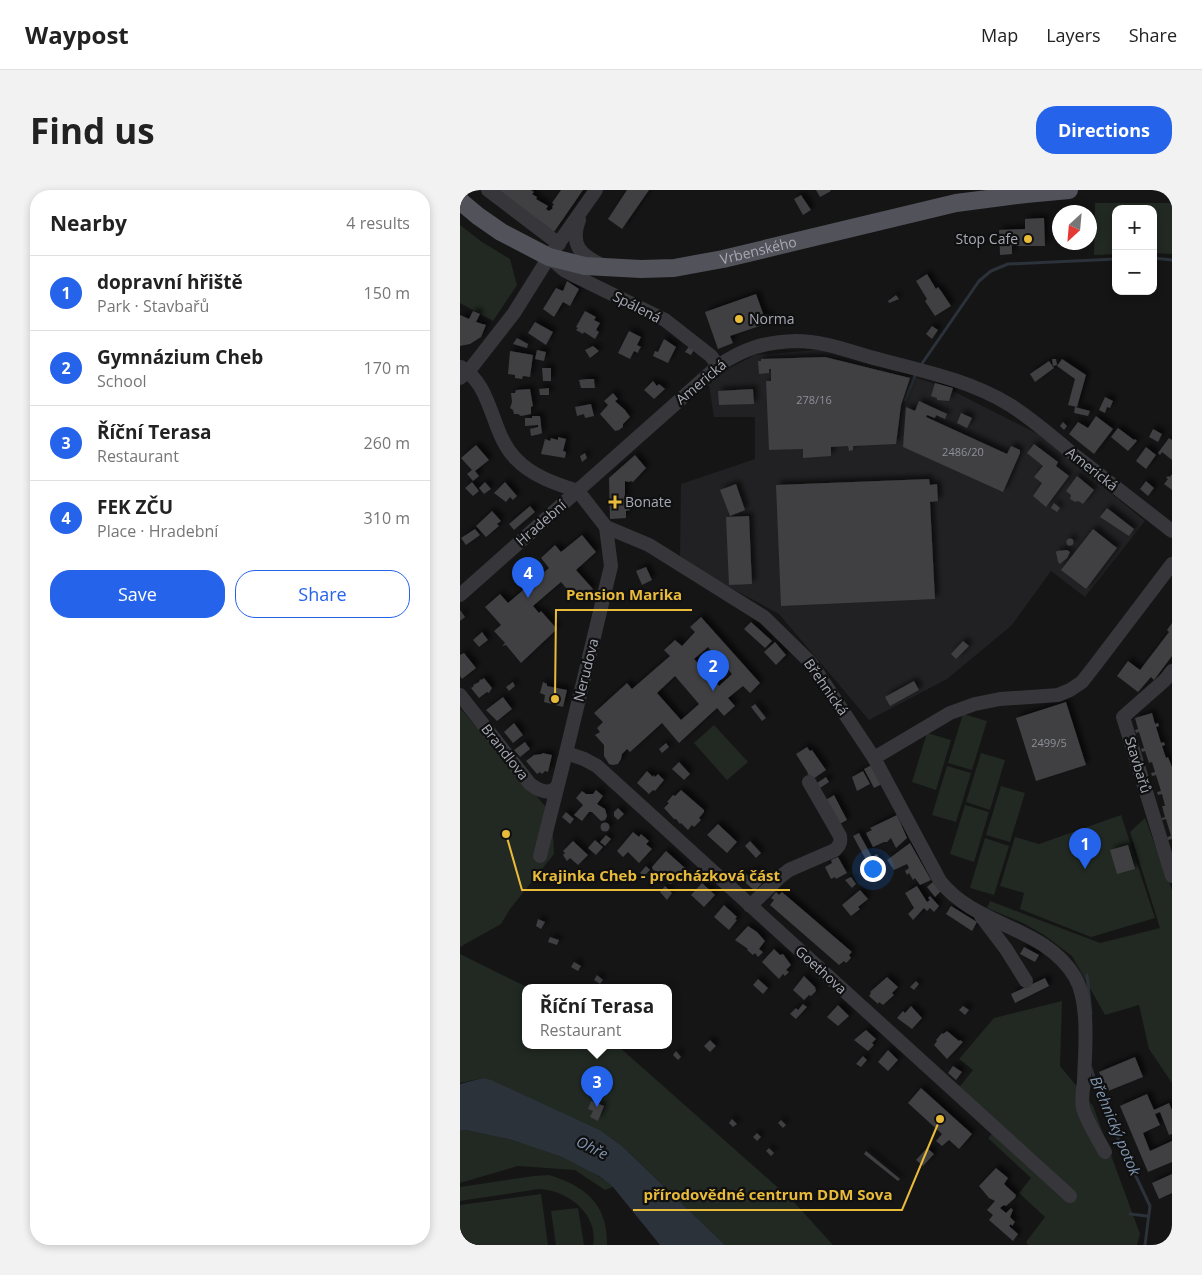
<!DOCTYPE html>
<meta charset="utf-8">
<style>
:root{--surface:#fff;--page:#f2f2f2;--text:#222;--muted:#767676;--line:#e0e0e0;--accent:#2563eb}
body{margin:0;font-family:"Open Sans",sans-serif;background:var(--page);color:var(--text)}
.controls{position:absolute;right:15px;top:15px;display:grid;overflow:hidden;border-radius:10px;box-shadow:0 2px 8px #0003}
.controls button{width:45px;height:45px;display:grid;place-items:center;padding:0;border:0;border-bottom:1px solid var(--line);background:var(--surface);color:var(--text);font:25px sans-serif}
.compass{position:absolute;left:592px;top:15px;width:45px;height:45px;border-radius:50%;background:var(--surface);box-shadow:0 2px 8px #0003;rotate:206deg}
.you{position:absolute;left:412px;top:678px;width:18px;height:18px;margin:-12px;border:4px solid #fff;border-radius:50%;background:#1a73e8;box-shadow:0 0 0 8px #1a73e833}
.badge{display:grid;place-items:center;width:32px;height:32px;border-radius:50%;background:var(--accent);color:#fff;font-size:16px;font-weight:700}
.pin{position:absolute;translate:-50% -41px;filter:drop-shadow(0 1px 2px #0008)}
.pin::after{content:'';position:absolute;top:26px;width:18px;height:15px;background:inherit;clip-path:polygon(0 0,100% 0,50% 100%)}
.popup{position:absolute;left:62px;top:794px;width:150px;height:65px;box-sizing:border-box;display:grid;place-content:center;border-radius:10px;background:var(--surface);filter:drop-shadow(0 1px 4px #0005);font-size:16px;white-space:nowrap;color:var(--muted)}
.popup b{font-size:19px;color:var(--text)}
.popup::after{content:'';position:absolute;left:50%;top:100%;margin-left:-10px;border:10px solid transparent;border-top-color:var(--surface)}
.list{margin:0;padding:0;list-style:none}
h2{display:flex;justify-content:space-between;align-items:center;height:65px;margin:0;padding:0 20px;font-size:21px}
h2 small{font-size:16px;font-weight:400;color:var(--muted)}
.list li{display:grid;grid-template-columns:32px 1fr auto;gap:15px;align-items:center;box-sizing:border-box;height:75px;padding:0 20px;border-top:1px solid var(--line)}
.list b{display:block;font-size:19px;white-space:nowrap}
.list p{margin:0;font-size:16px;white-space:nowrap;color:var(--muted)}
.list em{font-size:16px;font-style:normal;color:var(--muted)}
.actions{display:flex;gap:10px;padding:15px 20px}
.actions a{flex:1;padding:11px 0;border:1px solid var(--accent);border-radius:20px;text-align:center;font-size:18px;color:var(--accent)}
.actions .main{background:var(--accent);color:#fff}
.map{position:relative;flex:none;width:712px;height:1055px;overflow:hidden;border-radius:20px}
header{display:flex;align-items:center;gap:30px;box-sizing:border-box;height:70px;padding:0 25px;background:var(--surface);border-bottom:1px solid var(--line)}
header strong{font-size:24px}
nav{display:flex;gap:28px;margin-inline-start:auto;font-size:18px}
.intro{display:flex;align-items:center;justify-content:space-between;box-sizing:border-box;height:120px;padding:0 30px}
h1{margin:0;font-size:35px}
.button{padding:12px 22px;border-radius:20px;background:var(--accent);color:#fff;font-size:18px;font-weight:700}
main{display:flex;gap:30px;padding:0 30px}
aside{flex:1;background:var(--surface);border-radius:20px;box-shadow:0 2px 8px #0003}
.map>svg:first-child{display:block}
.built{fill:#212123}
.green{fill:#212922}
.water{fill:#2b323a}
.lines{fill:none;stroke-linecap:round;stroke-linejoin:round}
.stream{stroke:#2b323a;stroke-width:3}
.building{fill:#3f3f43;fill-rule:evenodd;filter:url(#shadow)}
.minor{stroke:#36363b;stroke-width:14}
.major{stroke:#52535a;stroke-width:18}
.poi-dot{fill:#e9bb3a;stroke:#101011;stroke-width:2}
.labels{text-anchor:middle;stroke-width:4.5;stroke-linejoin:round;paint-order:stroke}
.number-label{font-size:11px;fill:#8d8f99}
.poi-label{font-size:14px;fill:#a7aab6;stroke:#101011;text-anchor:start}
.street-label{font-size:14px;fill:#a7aab6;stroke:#101011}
.water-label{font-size:15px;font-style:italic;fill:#7f95af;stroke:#101011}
.leader{fill:none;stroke:#e9bb3a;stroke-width:2}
.callout-dot{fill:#e9bb3a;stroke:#101011;stroke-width:2}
.callout-label{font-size:15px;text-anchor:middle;font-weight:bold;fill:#e9bb3a;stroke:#101011;stroke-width:4.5;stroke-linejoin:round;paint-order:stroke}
</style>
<header>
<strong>Waypost</strong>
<nav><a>Map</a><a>Layers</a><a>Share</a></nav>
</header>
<div class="intro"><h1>Find us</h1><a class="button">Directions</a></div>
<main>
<aside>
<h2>Nearby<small>4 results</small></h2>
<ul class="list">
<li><span class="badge">1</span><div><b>dopravní hřiště</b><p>Park · Stavbařů</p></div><em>150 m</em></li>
<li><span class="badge">2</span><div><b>Gymnázium Cheb</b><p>School</p></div><em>170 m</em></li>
<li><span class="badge">3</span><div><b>Říční Terasa</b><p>Restaurant</p></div><em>260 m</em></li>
<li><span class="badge">4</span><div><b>FEK ZČU</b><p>Place · Hradební</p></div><em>310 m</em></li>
</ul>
<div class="actions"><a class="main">Save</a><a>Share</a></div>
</aside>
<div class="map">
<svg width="712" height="1055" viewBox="0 0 712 1055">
<defs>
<filter id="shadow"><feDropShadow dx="4" dy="-4" stdDeviation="2.5" flood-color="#0009"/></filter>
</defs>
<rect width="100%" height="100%" fill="#151516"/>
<path class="built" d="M368 159 485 197 580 245 685 331 625 407 591 381 551 436 487 489 409 530 319 424 249 386 220 366 221 294 295 269V227H254L248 189 295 165Z"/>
<g class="green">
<path d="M635 13H712V64L693 63V19H656V64L634 65Z"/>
<path d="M0 35 22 52 50 69 57 95 33 131 0 113Z"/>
<path d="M0 518 92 624 94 664 50 719 41 734 0 757Z"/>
<path d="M503 524 527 531 512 580 488 573Z"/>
<path d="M254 535 288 572 267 590 234 553Z"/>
<path d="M467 543 491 550 476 600 452 592Z"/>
<path d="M521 563 545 570 530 620 506 612Z"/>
<path d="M487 576 511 583 496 632 472 625Z"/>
<path d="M541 596 565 603 550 652 526 645Z"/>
<path d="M505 615 529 622 514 672 490 664Z"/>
<path d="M661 625 695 728 631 747 560 719 564 703 540 696 555 647 579 654Z"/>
<path d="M685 628 712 700V893L689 859 679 815 645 825 612 766 584 745 563 733 527 718 530 711 640 753 700 738 670 642Z"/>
<path d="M525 648 549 656 534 705 510 698Z"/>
<path d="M0 764 69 798H66V856H158L332 1010 373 1055H265L162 956 140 940 23 888 0 893Z"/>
<path d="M602 811 600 876 633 916 680 1044 677 1055H568L566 1052 585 1027 559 1003 571 988 528 948 538 938 498 899 513 880 499 869 534 828Z"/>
<path d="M0 940H6C56 950 113 963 153 997L145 1000 115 980 58 976 0 993Z"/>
<path d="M89 985C125 996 148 1014 147 1055H133C139 1024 107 1000 79 999L0 1011V997L74 986Z"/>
<path d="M81 1004 88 1055H0V1015Z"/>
<path d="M118 1018 124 1055H96L91 1021Z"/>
</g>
<path class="water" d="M23 888 31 890 140 940 162 956 265 1055H200L153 997 139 986 100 966 52 950 6 940H0V894Z"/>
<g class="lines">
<g class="stream">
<path d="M693 68 712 70"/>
<path d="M461 175 519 91 531 81 548 74 656 69"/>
<path d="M445 210 456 183"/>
<path d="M627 785 631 824"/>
<path d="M631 878 645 921 690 1016 685 1055"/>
<path d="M670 1024 687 1026"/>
</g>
</g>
<g class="building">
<path d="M38 0H71L74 2 72 4 77 7 76 9 88 16 86 19 89 21 93 18 92 17 94 14 92 13 101 0H123L94 42Z"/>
<path d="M167 0H189L162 39 148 29Z"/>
<path d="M356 0H370L371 1 360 7Z"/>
<path d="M341 5 351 20 343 25 334 9Z"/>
<path d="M584 28 585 56H552V64L540 65 539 40 565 39V29Z"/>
<path d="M467 84 476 99 478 97 481 101 491 116 475 126 465 111 467 109 456 91Z"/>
<path d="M107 91 119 99 110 116 103 112 94 127 83 119 96 98 103 101Z"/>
<path d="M296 104 304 126 309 124 311 132 270 146 273 153 258 159 245 122Z"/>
<path d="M436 105 439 109 429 113 428 111Z"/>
<path d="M13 121 20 124 16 132 26 135 21 147 10 154 0 156V125L9 129Z"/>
<path d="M125 121 136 127 134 130 140 133 136 140 139 142 135 149 124 142 123 144 116 140 118 138 116 137Z"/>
<path d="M75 132 93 142 86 155 68 143Z"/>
<path d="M472 136 478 140 472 149 466 144Z"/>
<path d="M169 141 181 147 177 155 181 157 179 160 178 163 174 161 170 169 158 163Z"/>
<path d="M57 148 68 154 67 158 53 154Z"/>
<path d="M204 149 216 157 208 173 193 166 195 161 198 162Z"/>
<path d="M230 155 235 158 231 165 225 162Z"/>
<path d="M133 156 139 161 130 168 125 160Z"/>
<path d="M77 160 86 162 84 171 75 169Z"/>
<path d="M50 161 73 165 70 187 63 186 62 189 55 188V185L48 184Z"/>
<path d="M365 167 450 188 441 215 436 254 393 256V260L389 261 388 256 371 257V266L343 268V259L309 260 306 191H311V179H309V183L299 184 298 171H301V169Z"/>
<path d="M592 169H596L597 175 593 176Z"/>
<path d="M602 169 626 185 617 217 608 215 615 189 597 176Z"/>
<path d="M589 171 594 178 575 192 570 184Z"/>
<path d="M82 178H91V191H83Z"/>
<path d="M127 189H134L135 198H121L119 190Z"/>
<path d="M193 191 197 196 199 194 205 199 194 209 184 200Z"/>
<path d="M475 193 493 198 489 211 477 210V208L471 206Z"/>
<path d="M89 198V205H80L79 199Z"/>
<path d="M70 199 73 216 71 217V224L61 226 58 224H54L53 220 50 218 52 212 51 203H55L56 200Z"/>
<path d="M293 199 294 214 259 215 258 201Z"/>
<path d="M153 203 158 209 155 211 165 220 170 227 163 234V237L159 240 155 241 140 224 148 215 144 211Z"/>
<path d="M645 207 653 211 650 218 647 217 645 223 639 220Z"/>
<path d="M459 211 487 224 485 229 476 225 475 228 467 225 466 227 547 264 551 256 560 260V263L543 302 443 257 446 217 455 221Z"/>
<path d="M131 214 134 226 125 228 124 224 117 226 115 217Z"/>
<path d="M615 217 630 221 628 226 614 223Z"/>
<path d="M501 223 512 228 507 238 497 233Z"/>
<path d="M72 226H80L82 243 80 244 71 246 70 239 78 237V235L65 236V228H72Z"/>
<path d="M636 226 653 239 634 264 609 244 618 232 628 238Z"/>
<path d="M603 232 607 236 604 240 600 236Z"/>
<path d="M658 238 674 250 675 249 677 251 668 261 651 247Z"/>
<path d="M693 239 702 244 698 252 689 247Z"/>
<path d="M98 247 106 249 103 261 106 262 105 268 81 264 85 249 90 251 91 248 98 250Z"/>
<path d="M709 248 712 250V270L702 262 700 265 698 263Z"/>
<path d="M574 254 598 272 596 276 609 286 586 317 573 306 582 293 574 287 583 276 567 263Z"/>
<path d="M16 255 29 270 15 281 19 286 13 291 7 284 12 280 1 268Z"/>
<path d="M686 257 696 265 686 279 676 271Z"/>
<path d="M125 263 127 268 122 272 120 266Z"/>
<path d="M175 265 186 278 173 292 171 291 169 292 165 291V314H168L170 320 166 321V328L150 329 149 288Z"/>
<path d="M712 284V300L704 294 708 289 706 288 708 286 710 287Z"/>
<path d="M617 286 634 300 623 314 618 311 615 312 610 309 611 305 606 301Z"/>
<path d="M469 289 470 295 477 294 478 311 470 312 475 409 321 416 316 295Z"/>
<path d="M686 291 694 298 688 306 680 299Z"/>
<path d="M12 292 19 301 13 306 5 298Z"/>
<path d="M25 292 31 299 24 304 19 298Z"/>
<path d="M45 292 57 306 53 310 50 307 46 312 34 303Z"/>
<path d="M276 294 285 320 270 326 260 300Z"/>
<path d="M594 313 600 318 597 322 591 318Z"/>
<path d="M70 316 75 322 54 340 49 334Z"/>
<path d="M647 318 674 339 669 346 640 327Z"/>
<path d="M32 321 41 331 37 334 39 336 26 347 16 336Z"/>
<path d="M289 326 292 394 269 395 266 327Z"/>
<path d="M15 339 20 345 6 355 1 348Z"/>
<path d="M633 339 657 358 626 399 601 380Z"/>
<path d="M122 345 136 362 116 380 133 399 118 412 101 392 73 416 79 423 81 421 97 439 61 473 46 455 42 456 45 453 34 441 41 435 25 417 40 404 48 413 89 378 81 368 95 355 101 362Z"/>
<circle cx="610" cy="352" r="3.5"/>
<path d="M607 360 610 362 607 368 600 374 598 372 596 362 597 361Z"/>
<path d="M186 377 192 390 182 395 176 381Z"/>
<path d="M0 420 5 427 0 431Z"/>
<path d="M241 427 300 493 290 503 283 496 268 508 275 516 264 526 257 518 219 553 202 533 170 562 167 559 162 564 161 569 158 574 153 575 149 574 144 566V555L135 545 140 542 137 538 143 532 134 523 167 493 172 499 210 466 204 460 215 450 222 456 235 442 230 437ZM248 457 272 484 259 496 234 469ZM215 486 239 514 221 530 197 503Z"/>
<path d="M291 432 312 451 305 458 284 439Z"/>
<path d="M712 433V466L694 490 691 487 678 502 657 486 668 471 680 480 709 442 707 440Z"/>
<path d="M22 442 28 450 19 457 13 450Z"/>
<path d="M503 451 509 456 496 469 491 464Z"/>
<path d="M315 452 326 465 316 475 304 462Z"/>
<path d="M4 463 16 478 2 489 0 486V465Z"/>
<path d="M24 488 32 498 29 503 27 502 19 508 11 498 14 496 13 495 19 492 20 489 21 490Z"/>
<path d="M454 491 459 500 430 516 425 507Z"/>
<path d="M53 492 55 496 49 501 46 497Z"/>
<path d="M83 492 87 494V496L107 500 103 517 84 512 85 505 80 503Z"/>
<path d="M43 507 52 519 37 531 26 520Z"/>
<path d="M606 512 626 575 576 591 556 528Z"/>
<path d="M295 514 306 528 302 531 291 517Z"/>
<path d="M692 523 695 534 698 533 699 536 696 537 701 553 704 552 705 555 702 556 706 568 708 567 712 577V649L708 650 707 647 711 646 706 629 702 630V628L705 627 702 616H705L702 604 698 605 697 602 701 601 696 585 692 586 691 583 695 582 692 572 689 573 685 561 682 562 681 559 684 558 679 542 676 543 675 540 678 539 675 528Z"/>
<path d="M54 533 63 545 53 553 44 542Z"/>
<path d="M65 552 70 559 60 567 54 560Z"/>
<path d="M206 553 209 557 202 563 199 559Z"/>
<path d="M347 557 350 561 352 560 366 580 353 589 347 583H348L336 564Z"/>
<path d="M82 563 92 565 88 582 85 581 82 584 80 582 77 584 66 571 74 565 82 564Z"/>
<path d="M219 572 230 584 224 590 212 579Z"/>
<path d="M412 575 422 594 414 598 404 579Z"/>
<path d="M187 581 193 587 194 585 195 587 198 584 204 590 195 601 193 600 189 604 177 593Z"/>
<path d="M403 581 410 594 397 601 392 587Z"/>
<path d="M366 587 369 592 360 598 357 593Z"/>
<path d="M136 600 143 606 137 614 145 619 147 626 145 630 141 631 132 622H129L122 631 114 625 123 615 116 608 122 601 126 604H133Z"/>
<path d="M221 600 244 620V622L239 628 241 630 234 637 232 635 228 640 221 633 220 634 216 629H214L204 618 209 613 207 612 213 605 215 606Z"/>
<path d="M374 605 387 630 378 635 364 611Z"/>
<path d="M158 618 164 624 158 630 154 626V622Z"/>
<path d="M106 622 114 629 110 634 102 627Z"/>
<path d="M437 625 447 648 436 658 431 648 427 652H424L413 657 406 643 412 640 410 638Z"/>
<circle cx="145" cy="637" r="4.5"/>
<path d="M258 634 277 652 267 663 247 645Z"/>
<path d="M173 642 179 647 181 644 189 651 186 654 192 659 179 673 168 662 163 667 157 661Z"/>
<path d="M399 643 412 667 417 664 421 673 412 681 393 646Z"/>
<path d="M146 645 151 649 145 656 140 652Z"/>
<path d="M135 650 143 657 136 665 128 658Z"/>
<path d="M113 651 128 665 118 675 110 668 107 671 103 665 105 663 103 661Z"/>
<path d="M290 651 301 663 296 668 285 656Z"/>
<path d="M450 653 471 690 460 695 455 688 453 690 449 683 447 685 445 681 449 678 447 674 434 680 427 670Z"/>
<path d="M668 655 675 679 657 684 650 660Z"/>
<path d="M206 661 225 678 211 694 208 693 198 682 193 680 192 677Z"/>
<path d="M378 667 387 683 376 689 375 687 371 689 365 677 372 673 371 670Z"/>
<path d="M186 676 190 680 184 686 180 683Z"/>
<path d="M294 680 305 690 295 701 280 688 285 683 288 686Z"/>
<path d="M391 687 396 694 392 698 385 690Z"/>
<path d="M473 692 481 701 475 707 467 697Z"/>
<path d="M242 693 255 705 244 717 231 705Z"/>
<path d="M205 696 212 703 207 710 200 702Z"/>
<path d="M457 696 467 712 470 710 468 708 470 706 479 716 474 722 470 718 467 721 464 718 453 730 448 724 454 718 445 703Z"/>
<path d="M400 700 408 709 398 717 400 719 391 726 382 715Z"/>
<path d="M316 702 319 705 322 702 392 762 389 765 391 768 386 773 384 771 379 775 310 715 314 710 311 708Z"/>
<path d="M264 715 277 727 275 729 277 730 269 740 254 727Z"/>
<path d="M491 716 517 732 512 741 486 724Z"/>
<path d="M78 729 85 732 81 739 76 736Z"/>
<path d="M288 736 297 742 305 751 299 759 303 762 298 767 295 763 293 765 287 760 288 759 275 750Z"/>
<path d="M90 747 99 750 97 755 88 752Z"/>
<path d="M564 757 579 765 575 772 560 764Z"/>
<path d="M314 759 320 765 323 764 331 775 326 780 329 782 325 786 323 784 319 789 302 772Z"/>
<path d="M114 772 121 776 118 781 111 777Z"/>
<path d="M137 785 143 790 140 794 134 790Z"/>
<path d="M344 786 355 797 356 801 351 806 349 805 344 810 333 800Z"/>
<path d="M427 787 438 797 432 803 434 805 423 815 419 812 418 814 409 806 411 803 410 802Z"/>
<path d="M585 788 589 796 555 813 551 804Z"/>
<path d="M298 789 308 798 303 804 293 795Z"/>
<path d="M456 791 459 794 454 800 450 797Z"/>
<path d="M343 814 347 817 336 829 330 824 336 818 338 820Z"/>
<path d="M378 815 389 826 378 836 367 827Z"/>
<path d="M451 816 462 828 452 839 437 828 443 821 445 823Z"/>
<path d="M503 816 509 820 505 825 499 820Z"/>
<path d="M406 840 416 849 412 853 414 855 408 861 394 850Z"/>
<path d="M487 841 499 851 500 850 503 852 487 869 474 855 477 851 476 850 482 843 483 844Z"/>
<path d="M250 850 256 856 250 862 244 856Z"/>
<path d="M428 860 438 870 428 881 418 872Z"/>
<path d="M216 861 221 867 218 870 213 865Z"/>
<path d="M403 866 407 870 401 877 396 874Z"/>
<path d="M675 867 683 887 648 901 639 882Z"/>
<path d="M493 876 502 882 496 890 488 883Z"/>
<path d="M461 898 512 944 499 959 489 950 482 956 476 951 482 944 448 913Z"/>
<path d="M687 904 694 920 709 913 712 920V944L709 945 700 922 695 924 700 935 683 943 690 961 712 951V972L688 982 660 916Z"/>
<path d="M131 911 144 916 138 931 130 927 133 921 128 919Z"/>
<path d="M272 929 277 934 273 937 269 933Z"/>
<path d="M321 930 326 935 323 938 318 933Z"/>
<path d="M297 943 301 947 297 951 293 947Z"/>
<path d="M309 958 314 963 311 966 306 961Z"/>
<path d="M467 958 474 964 463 976 456 970Z"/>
<path d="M406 961 440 989 438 991 404 964Z"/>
<path d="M536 978 548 988 544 994 556 1005 555 1008 546 1016 544 1015 540 1018 546 1023 551 1018 553 1020 550 1027 555 1032 552 1036 551 1034 549 1036 558 1044 553 1051 529 1030 533 1025 527 1020 535 1011 529 1008 519 996Z"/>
<path d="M712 984V1003L699 1009 692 993Z"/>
</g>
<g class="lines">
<g class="minor">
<path d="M28 0 99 54"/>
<path d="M119 30C110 55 120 65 142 75"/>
<path d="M90 68 104 80 119 88 205 130 251 166 258 176"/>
<path d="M1 177C34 197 30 243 56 269 72 286 96 294 118 301"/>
<path d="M0 188 8 182 54 123 89 67 136 0"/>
<path d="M146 337 189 355 304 427 351 473 414 568 480 691C516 737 585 736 615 787 630 813 625 861 624 891 623 899 621 910 623 918 627 932 638 949 645 962"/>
<path d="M0 405 258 176C284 158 305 152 336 151 362 151 386 160 410 167 458 180 508 189 550 215 572 229 593 247 613 264 646 290 679 315 712 341"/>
<path d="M712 481 705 490 663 527 712 686"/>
<path d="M0 505 70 594C78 600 89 606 97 597"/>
<path d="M106 563 124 569 137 576 610 1006"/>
<path d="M414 568 490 523 515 514 540 509 598 505 610 500 622 492 636 474 712 374"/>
<path d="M80 666 106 563 151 376 146 337 118 301"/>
<path d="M290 716 320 687 329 680 375 660C380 655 381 652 380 646L349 592"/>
<path d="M521 726 546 759 566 791"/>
</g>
<path class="major" id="s1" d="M0 11 18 26 41 42 89 67 125 76 181 79 214 78 263 69 496 13 566 4 609 0"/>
</g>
<g class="poi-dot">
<circle cx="568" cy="49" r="5"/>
<circle cx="279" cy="129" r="5"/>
<path d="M152.5 304.5h5v5h5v5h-5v5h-5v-5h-5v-5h5z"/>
</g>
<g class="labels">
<g class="number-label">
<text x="354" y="214">278/16</text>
<text x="503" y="266">2486/20</text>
<text x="589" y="557">2499/5</text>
</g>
<g class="poi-label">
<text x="558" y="54" text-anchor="end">Stop Cafe</text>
<text x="289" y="134">Norma</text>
<text x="165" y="317">Bonate</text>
</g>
<g class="street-label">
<text dy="5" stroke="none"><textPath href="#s1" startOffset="318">Vrbenského</textPath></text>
<text transform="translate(177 117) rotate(27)" y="5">Spálená</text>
<text transform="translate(241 192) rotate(-40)" y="5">Americká</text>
<text transform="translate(632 279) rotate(38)" y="5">Americká</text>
<text transform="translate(81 333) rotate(-41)" y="5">Hradební</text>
<text transform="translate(126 480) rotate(-76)" y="5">Nerudova</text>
<text transform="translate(366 497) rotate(55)" y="5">Břehnická</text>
<text transform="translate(45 562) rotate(52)" y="5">Brandlova</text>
<text transform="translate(678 575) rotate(73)" y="5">Stavbařů</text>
<text transform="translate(361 780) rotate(42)" y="5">Goethova</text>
</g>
<g class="water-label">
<text transform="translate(655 936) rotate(67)" y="5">Břehnický potok</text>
<text transform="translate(132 958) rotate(27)" y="5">Ohře</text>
</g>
</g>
<path class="leader" d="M95 509L96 420H232M46 644L62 700H330M480 929L442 1020H173"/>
<g class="callout-dot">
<circle cx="95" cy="509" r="5"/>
<circle cx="46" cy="644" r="5"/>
<circle cx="480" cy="929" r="5"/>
</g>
<g class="callout-label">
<text x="164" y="410">Pension Marika</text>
<text x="196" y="691">Krajinka Cheb - procházková část</text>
<text x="308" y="1010">přírodovědné centrum DDM Sova</text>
</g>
</svg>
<div class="controls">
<button>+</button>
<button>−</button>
</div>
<svg class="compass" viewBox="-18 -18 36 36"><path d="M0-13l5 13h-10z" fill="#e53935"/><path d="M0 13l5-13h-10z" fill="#767676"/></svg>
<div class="you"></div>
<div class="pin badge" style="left:625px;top:679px">1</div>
<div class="pin badge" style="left:253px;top:501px">2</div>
<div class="pin badge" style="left:137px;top:917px">3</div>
<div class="popup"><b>Říční Terasa</b>Restaurant</div>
<div class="pin badge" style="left:68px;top:408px">4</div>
</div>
</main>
